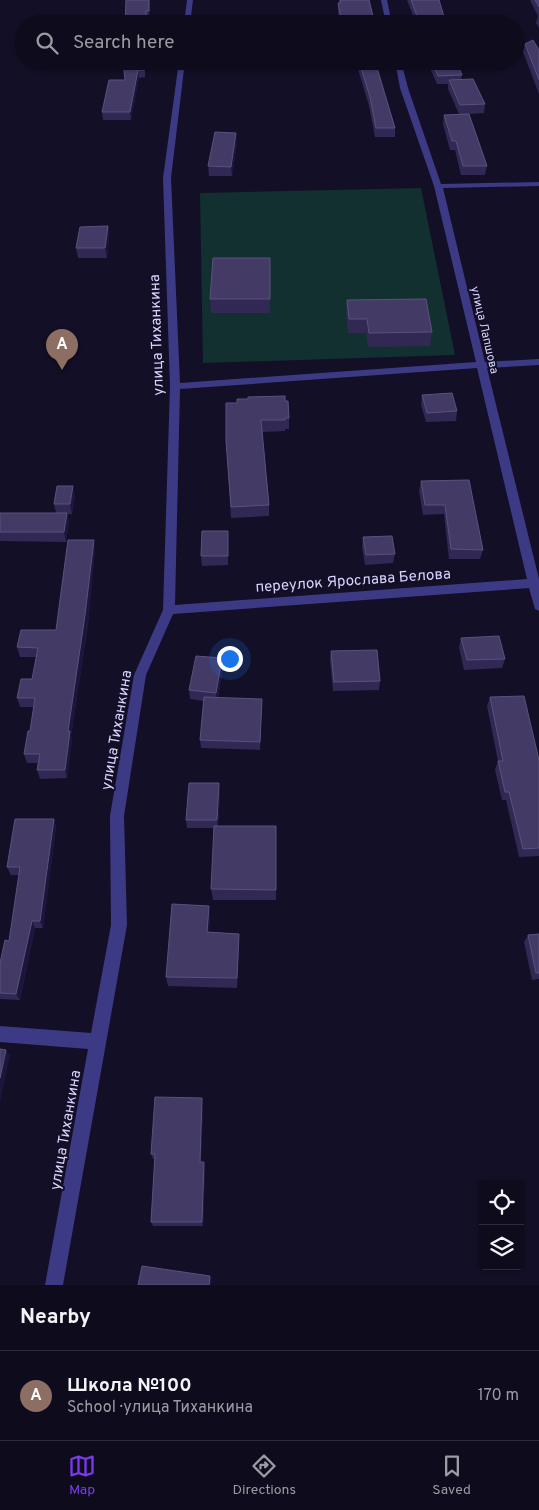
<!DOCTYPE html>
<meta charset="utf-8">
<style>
:root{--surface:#0e0b1c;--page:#171425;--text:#f1f3f6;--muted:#9b9ba3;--line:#2e2b3b;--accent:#7c3aed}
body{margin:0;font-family:Overpass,sans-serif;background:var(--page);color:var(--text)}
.controls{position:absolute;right:15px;bottom:15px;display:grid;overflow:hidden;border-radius:5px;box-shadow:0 1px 4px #0004}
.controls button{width:45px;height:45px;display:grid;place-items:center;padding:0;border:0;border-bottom:1px solid var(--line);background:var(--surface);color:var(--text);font:25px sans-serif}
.you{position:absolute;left:229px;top:658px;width:18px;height:18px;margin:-12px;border:4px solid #fff;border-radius:50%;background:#1a73e8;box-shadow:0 0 0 8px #1a73e833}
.badge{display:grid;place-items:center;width:32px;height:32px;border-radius:50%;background:var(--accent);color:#fff;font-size:16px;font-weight:700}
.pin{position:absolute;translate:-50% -41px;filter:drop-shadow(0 1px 2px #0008)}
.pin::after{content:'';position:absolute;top:26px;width:18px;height:15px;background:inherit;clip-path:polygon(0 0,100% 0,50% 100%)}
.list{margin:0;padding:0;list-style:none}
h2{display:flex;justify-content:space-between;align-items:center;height:65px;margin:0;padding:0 20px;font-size:21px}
h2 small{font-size:16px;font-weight:400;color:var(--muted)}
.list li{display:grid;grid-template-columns:32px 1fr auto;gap:15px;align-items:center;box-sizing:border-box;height:90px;padding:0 20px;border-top:1px solid var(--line)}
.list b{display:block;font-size:19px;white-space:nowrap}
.list p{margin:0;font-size:16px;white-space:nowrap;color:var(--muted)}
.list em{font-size:16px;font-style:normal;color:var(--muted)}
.icon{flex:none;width:28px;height:28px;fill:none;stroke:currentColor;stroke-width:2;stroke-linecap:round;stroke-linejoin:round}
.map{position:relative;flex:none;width:539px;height:1285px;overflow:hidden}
.search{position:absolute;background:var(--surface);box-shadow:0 1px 4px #0004;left:15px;right:15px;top:15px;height:55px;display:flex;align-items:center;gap:12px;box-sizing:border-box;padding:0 18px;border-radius:28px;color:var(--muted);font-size:19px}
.sheet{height:155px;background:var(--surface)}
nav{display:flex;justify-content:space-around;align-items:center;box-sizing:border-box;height:70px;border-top:1px solid var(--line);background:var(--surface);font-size:14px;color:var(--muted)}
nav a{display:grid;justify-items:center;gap:2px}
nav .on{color:var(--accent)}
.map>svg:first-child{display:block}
.green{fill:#12302f}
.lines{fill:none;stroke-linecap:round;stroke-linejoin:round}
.minor{fill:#3d3a85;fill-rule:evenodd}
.wall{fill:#312854}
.shaded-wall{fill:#1d163a}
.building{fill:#433a66;stroke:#5a527e}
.labels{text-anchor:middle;stroke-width:4;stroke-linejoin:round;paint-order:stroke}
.far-street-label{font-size:12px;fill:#d9d4ff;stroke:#130f26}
.street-label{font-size:15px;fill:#d9d4ff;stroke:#130f26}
</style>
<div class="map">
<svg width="539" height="1285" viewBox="0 0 539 1285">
<rect width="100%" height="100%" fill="#130f26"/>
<path class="green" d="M421 188 455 355 203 363 200 193Z"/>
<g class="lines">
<g class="minor">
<path d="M187 0H193L190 24H184Z"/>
<path d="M381 0H387L392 24H386Z"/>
<path d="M179 61H185L171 178 180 383 476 362 434 186 400 88 395 61H401L408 88 441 184 539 182V186L443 188 485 362 539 359V365L487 368 539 579V611L535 609 529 588 173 614 146 675 124 816 127 925 63 1285H45L88 1049 0 1042V1026L91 1033 111 925 110 816 134 675 163 610 170 386 163 178ZM477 368 527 579 175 605 180 389Z"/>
</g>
</g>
<g class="wall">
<path d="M126 0H150L149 18H147Z"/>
<path d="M339 0H369L373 16V24H340L338 11V3H339Z"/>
<path d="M407 0H439L446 24H416Z"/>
<path d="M530 0H539V28L536 23 538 16Z"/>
<path d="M525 44 539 50V94L523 52Z"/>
<path d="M145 61V77L139 78 131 120H103L102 112 125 80Z"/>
<path d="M358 61 395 128V137H375L369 106 358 69Z"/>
<path d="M427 61H456L462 75 461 79 485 104 484 113 469 114 487 166 485 175H461L455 150H450L443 124 444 115 459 114 448 89V84H437Z"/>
<path d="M237 142 232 176H209L208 166Z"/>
<path d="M108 226 109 236 107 258H78L76 248Z"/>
<path d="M270 258V313H211L210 299Z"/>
<path d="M347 300 432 332 430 346 368 347 366 333H348L346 314Z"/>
<path d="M422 395 457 411 456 421 426 422 421 405Z"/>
<path d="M285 401 289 418V429H285V431L262 432 269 505V516L231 518 226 441Z"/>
<path d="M469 480 483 550 480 559H449L444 514 423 515 419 491 421 481Z"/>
<path d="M75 495 72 514H67L69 522 66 542 0 541V513H56L54 504Z"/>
<path d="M228 531V565L202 566 201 556Z"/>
<path d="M363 537 395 554 393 563 365 565 362 547Z"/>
<path d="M95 549 88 624 71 736 72 740 67 778 40 779 37 770 38 763H27L24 754 30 731 34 707H20L17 698 32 679 36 657H20L17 647 56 630Z"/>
<path d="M461 638 505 659 502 668 464 670 459 647Z"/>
<path d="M331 651 380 681 379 690 333 691 330 660Z"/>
<path d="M222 658 223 667 218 698 262 699 260 750 201 748 200 740 204 701 190 699 189 690Z"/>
<path d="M490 697 539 760V856L519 857 506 800H502L495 770 498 761 487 706Z"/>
<path d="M219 783 220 792 218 826H276V900H213L211 889 214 828H187L186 820Z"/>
<path d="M54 819 56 827 43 928H35L20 1000 0 999V963L9 941 19 875H11L7 867Z"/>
<path d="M210 916 209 932 239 944 237 988 168 986 166 977Z"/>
<path d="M539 934V979L532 980 524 942 528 935Z"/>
<path d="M202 1098 203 1103 201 1162 205 1166 203 1226H153L151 1222 155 1159H153L151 1154Z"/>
</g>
<g class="shaded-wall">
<path d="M149 0H150L149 18Z"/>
<path d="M138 70 139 78 131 120 130 112Z"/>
<path d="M236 133 237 142 232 176 231 167Z"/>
<path d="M108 226 109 236 107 258 105 248Z"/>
<path d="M73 486 75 495 72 514 70 504Z"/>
<path d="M67 513 69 522 66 542 64 532Z"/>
<path d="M94 540 95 549 88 624 71 736 72 740 67 778 65 770 68 731Z"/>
<path d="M222 658 223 667 217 702 216 693Z"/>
<path d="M219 783 220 792 218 828 217 820Z"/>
<path d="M54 819 56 827 43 928 40 921Z"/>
<path d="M209 906 210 916 208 942 207 932Z"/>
<path d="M32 921 35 928 20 1000 16 994Z"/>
<path d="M239 934V944L237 988V978Z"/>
<path d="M6 1050 10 1055 0 1103V1078Z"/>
<path d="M202 1098 203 1103 201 1166 200 1162Z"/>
<path d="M204 1162 205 1166 203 1226 202 1222Z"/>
<path d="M210 1276 212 1279 211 1285H209Z"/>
</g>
<g class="building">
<path d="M126 0H149V11H146L147 24H125Z"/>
<path d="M340 0H369L373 16H362L364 24H342L338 3H341Z"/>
<path d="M411 0H439L446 23 420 24Z"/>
<path d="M535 0H539V7Z"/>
<path d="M533 40 539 50V80L525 44Z"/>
<path d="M123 61H144V70H138L130 112H102L109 80H125Z"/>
<path d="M359 61H375L395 128H376L370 97Z"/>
<path d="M432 61H456L462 75 438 76Z"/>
<path d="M473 79 485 104 460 105 449 80Z"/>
<path d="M469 114 487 166H463L456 141H452L444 115Z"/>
<path d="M215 132 236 133 231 167 208 166Z"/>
<path d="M108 226 105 248H76L80 227Z"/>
<path d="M213 258H270V299H210Z"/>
<path d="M426 299 432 332 369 333 367 319H349L347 300Z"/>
<path d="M452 393 457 411 427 413 422 395Z"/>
<path d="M285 396V401H288L289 418H285V420H261L269 505 231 507 226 441V403H237V399H248V397Z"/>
<path d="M469 480 483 550 451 549 445 505H425L421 481Z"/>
<path d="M57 486H73L70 504H54Z"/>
<path d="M0 513H67L64 532H0Z"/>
<path d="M202 531H228V556H201Z"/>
<path d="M392 536 395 554 366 555 363 537Z"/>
<path d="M68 540H94L85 615 68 731H70L65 770H37L40 754H24L28 731H30L35 698H17L21 679H32L38 648 17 647 21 630H56Z"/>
<path d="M499 636 505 659 467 660 461 638Z"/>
<path d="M377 650 380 681 334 682 331 651Z"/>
<path d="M196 656 222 658 216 693 189 690Z"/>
<path d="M524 696 539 760V848L523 849 509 792H505L498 761H503L490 697Z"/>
<path d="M204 697 262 699 260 742 200 740Z"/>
<path d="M189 783H219L217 820H186Z"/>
<path d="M15 819H54L40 921H32L16 994 0 993V963L5 940 9 941 20 867H7Z"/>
<path d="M214 826H276V890L211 889Z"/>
<path d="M172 904 209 906 207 932 239 934 237 978 166 977Z"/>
<path d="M539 934V973H536L528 935Z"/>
<path d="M0 1049 6 1050 0 1078Z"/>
<path d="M155 1097 202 1098 200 1162H204L202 1222H151L155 1154H151Z"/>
<path d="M142 1266 210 1276 209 1285H138Z"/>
</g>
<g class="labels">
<g class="far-street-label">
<text transform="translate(485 330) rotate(77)" y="4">улица Лапшова</text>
</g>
<g class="street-label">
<text transform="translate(156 335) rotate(-92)" y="5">улица Тиханкина</text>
<text transform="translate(353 580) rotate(-4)" y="5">переулок Ярослава Белова</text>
<text transform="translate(116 730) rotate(-80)" y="5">улица Тиханкина</text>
<text transform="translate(65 1130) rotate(-80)" y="5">улица Тиханкина</text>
</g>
</g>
</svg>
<div class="controls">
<button><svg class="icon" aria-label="locate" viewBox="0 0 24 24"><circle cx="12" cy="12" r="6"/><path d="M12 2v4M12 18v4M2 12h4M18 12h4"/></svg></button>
<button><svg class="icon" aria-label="layers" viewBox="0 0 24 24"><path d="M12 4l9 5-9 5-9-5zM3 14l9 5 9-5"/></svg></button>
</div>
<div class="you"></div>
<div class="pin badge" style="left:62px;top:370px;background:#8d6e63">A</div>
<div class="search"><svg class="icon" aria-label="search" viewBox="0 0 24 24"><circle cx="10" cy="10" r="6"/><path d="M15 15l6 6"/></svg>Search here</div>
</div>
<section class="sheet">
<h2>Nearby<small></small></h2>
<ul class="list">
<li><span class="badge" style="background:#8d6e63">A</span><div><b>Школа №100</b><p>School · улица Тиханкина</p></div><em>170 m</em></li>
</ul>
</section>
<nav>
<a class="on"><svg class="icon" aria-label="map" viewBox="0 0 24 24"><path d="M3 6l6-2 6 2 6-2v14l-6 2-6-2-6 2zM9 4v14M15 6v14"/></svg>Map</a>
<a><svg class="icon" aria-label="directions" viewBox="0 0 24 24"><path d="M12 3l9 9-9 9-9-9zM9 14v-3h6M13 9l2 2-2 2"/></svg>Directions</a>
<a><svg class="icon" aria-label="saved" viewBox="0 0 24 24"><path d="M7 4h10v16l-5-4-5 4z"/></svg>Saved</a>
</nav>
